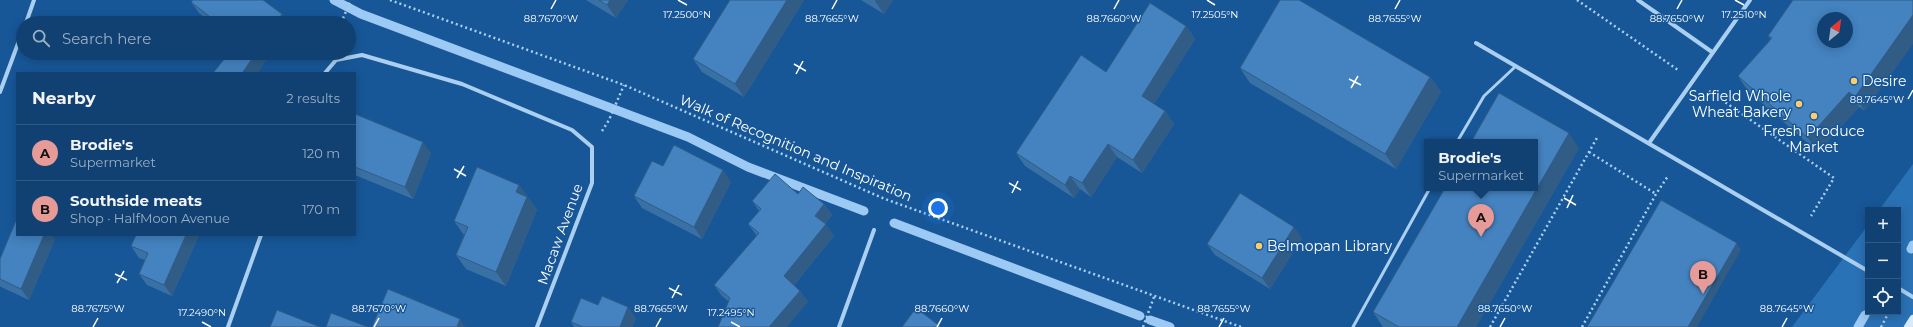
<!DOCTYPE html>
<meta charset="utf-8">
<style>
:root{--surface:#114172;--page:#1e4c7a;--text:#f1f3f6;--muted:#9cafc4;--line:#305a84;--accent:#e69b98}
body{margin:0;font-family:Montserrat,sans-serif;background:var(--page);color:var(--text)}
.controls{position:absolute;right:12px;bottom:12px;display:grid;overflow:hidden;border-radius:0px;box-shadow:0 2px 10px #0003}
.controls button{width:36px;height:36px;display:grid;place-items:center;padding:0;border:0;border-bottom:1px solid var(--line);background:var(--surface);color:var(--text);font:20px sans-serif}
.compass{position:absolute;left:1817px;top:12px;width:36px;height:36px;border-radius:50%;background:var(--surface);box-shadow:0 2px 10px #0003;rotate:29deg}
.you{position:absolute;left:938px;top:208px;width:14px;height:14px;margin:-10px;border:3px solid #fff;border-radius:50%;background:#1a73e8;box-shadow:0 0 0 6px #1a73e833}
.badge{display:grid;place-items:center;width:26px;height:26px;border-radius:50%;background:var(--accent);color:#111;font-size:13px;font-weight:700}
.pin{position:absolute;translate:-50% -33px;filter:drop-shadow(0 1px 2px #0008)}
.pin::after{content:'';position:absolute;top:21px;width:14px;height:12px;background:inherit;clip-path:polygon(0 0,100% 0,50% 100%)}
.popup{position:absolute;left:1424px;top:139px;width:114px;height:52px;box-sizing:border-box;display:grid;place-content:center;border-radius:0px;background:var(--surface);filter:drop-shadow(0 1px 3px #0005);font-size:13px;white-space:nowrap;color:var(--muted)}
.popup b{font-size:15px;color:var(--text)}
.popup::after{content:'';position:absolute;left:50%;top:100%;margin-left:-8px;border:8px solid transparent;border-top-color:var(--surface)}
.list{margin:0;padding:0;list-style:none}
h2{display:flex;justify-content:space-between;align-items:center;height:52px;margin:0;padding:0 16px;font-size:17px}
h2 small{font-size:13px;font-weight:400;color:var(--muted)}
.list li{display:grid;grid-template-columns:26px 1fr auto;gap:12px;align-items:center;box-sizing:border-box;height:56px;padding:0 16px;border-top:1px solid var(--line)}
.list b{display:block;font-size:15px;white-space:nowrap}
.list p{margin:0;font-size:13px;white-space:nowrap;color:var(--muted)}
.list em{font-size:13px;font-style:normal;color:var(--muted)}
.icon{flex:none;width:22px;height:22px;fill:none;stroke:currentColor;stroke-width:2;stroke-linecap:round;stroke-linejoin:round}
.map{position:relative;flex:none;width:1913px;height:327px;overflow:hidden}
.search{position:absolute;background:var(--surface);box-shadow:0 2px 10px #0003;left:16px;top:16px;width:340px;height:44px;display:flex;align-items:center;gap:10px;box-sizing:border-box;padding:0 14px;border-radius:22px;color:var(--muted);font-size:15px}
.panel{position:absolute;background:var(--surface);box-shadow:0 2px 10px #0003;left:16px;top:72px;width:340px;height:164px;border-radius:0px}
.map>svg:first-child{display:block}
.green{fill:#2a72b6}
.lines{fill:none;stroke-linecap:round;stroke-linejoin:round}
.stream{stroke:#9dcaf4;stroke-width:9}
.path{stroke:#aacff1;stroke-width:2.5;stroke-dasharray:2 3;stroke-linecap:butt}
.lane{stroke:#aacff1;stroke-width:3}
.street{stroke:#aacff1;stroke-width:4}
.secondary{stroke:#d9eafc;stroke-width:8}
.wall{fill:#3a71a5}
.shaded-wall{fill:#305c86}
.building{fill:#4483c0;stroke:#305c86;fill-rule:evenodd}
.ticks{fill:none;stroke:#fff;stroke-width:1.5}
.poi-dot{fill:#ffcb6b;stroke:#175798;stroke-width:1.5}
.labels{text-anchor:middle;stroke-width:3;stroke-linejoin:round;paint-order:stroke}
.poi-label{font-size:14px;fill:#fff;stroke:#175798;text-anchor:start}
.street-label{font-size:14px;fill:#fff;stroke:#175798}
.ticks-label{font-size:10px;text-anchor:middle;fill:#fff;stroke:#175798;stroke-width:3;stroke-linejoin:round;paint-order:stroke}
</style>
<div class="map">
<svg width="1913" height="327" viewBox="0 0 1913 327">
<rect width="100%" height="100%" fill="#175798"/>
<path class="green" d="M1913 164V327H1792L1868 225V312H1898V210H1879Z"/>
<g class="lines">
<g class="stream">
<path d="M334 0 361 14 688 137 748 167 864 211"/>
<path d="M894 223 1140 316"/>
<path d="M1911 249 1913 245"/>
<path d="M1150 320 1170 327"/>
<path d="M1858 327 1865 315"/>
</g>
<g class="path">
<path d="M390 0 624 85 885 199 1241 327"/>
<path d="M1577 0 1678 70"/>
<path d="M341 23 351 0"/>
<path d="M1709 91 1834 178 1811 216"/>
<path d="M602 131 609 120 624 85"/>
<path d="M1589 152 1656 194"/>
<path d="M1143 327 1154 297"/>
<path d="M1490 327 1598 136"/>
<path d="M1582 327 1656 194 1668 176"/>
<path d="M1881 327 1889 312"/>
</g>
<g class="lane">
<path d="M1457 142 1484 96 1516 66"/>
<path d="M1353 327 1430 188"/>
</g>
<g class="street">
<path d="M1638 0 1712 52"/>
<path d="M26 23 34 0"/>
<path d="M1476 43 1868 271"/>
<path d="M325 73 336 60 362 55 462 84 572 130 592 147V183L537 327"/>
<path d="M0 92 23 30"/>
<path d="M1649 143 1750 0"/>
<path d="M1898 288 1913 297"/>
<path d="M228 327 261 235"/>
<path d="M839 327 874 230"/>
</g>
<path class="secondary" d="M1908 327 1913 319"/>
</g>
<g class="wall">
<path d="M586 0H628L616 18Z"/>
<path d="M730 0H804L744 97 702 72 693 59Z"/>
<path d="M861 0H893L884 14Z"/>
<path d="M1793 0 1865 111 1859 107 1818 152 1748 91 1738 76 1771 40 1768 36Z"/>
<path d="M191 2 282 14 289 23H212L199 13Z"/>
<path d="M1186 26 1195 39 1154 104 1165 111 1174 124 1142 173 1117 157 1091 197 1080 189 1074 198 1025 166 1016 153 1106 72Z"/>
<path d="M1240 68 1430 77 1441 92 1396 169 1250 83Z"/>
<path d="M355 114 431 153 413 199 355 175Z"/>
<path d="M1579 148 1476 327H1383L1373 312Z"/>
<path d="M663 166 731 182 702 239 642 208 634 196Z"/>
<path d="M519 185 537 210 506 286 466 269 456 255 464 235 454 221Z"/>
<path d="M798 194 824 204 832 215 825 224 834 236 794 285 800 291 808 302 728 301 722 296 714 285 757 236 748 224 759 211 752 201Z"/>
<path d="M136 235H199L172 296 147 285 139 274 145 260 139 258 131 246Z"/>
<path d="M1302 238 1270 289 1215 255 1207 244Z"/>
<path d="M55 239 29 300 1 287 0 286V259Z"/>
<path d="M598 305 636 318 632 327H574L571 322Z"/>
</g>
<g class="shaded-wall">
<path d="M610 0H628L616 18 607 5Z"/>
<path d="M787 0H804L744 97 735 84Z"/>
<path d="M876 0H893L884 14 875 1Z"/>
<path d="M282 14 289 23H276Z"/>
<path d="M1913 15V44L1865 111 1855 97Z"/>
<path d="M1186 26 1195 39 1151 109 1142 96Z"/>
<path d="M256 53H271L258 73H244L243 72Z"/>
<path d="M1430 77 1441 92 1396 169 1385 154Z"/>
<path d="M1849 92 1859 107 1818 152 1808 138Z"/>
<path d="M1165 111 1174 124 1142 173 1133 160Z"/>
<path d="M1569 133 1579 148 1476 327H1457Z"/>
<path d="M423 142 431 153 413 199 405 187Z"/>
<path d="M1108 144 1117 157 1091 197 1082 183Z"/>
<path d="M723 170 731 182 702 239 694 227Z"/>
<path d="M1070 176 1080 189 1074 198 1065 185Z"/>
<path d="M519 185 537 210 506 286 496 272 516 192Z"/>
<path d="M824 204 832 215 823 227 815 216Z"/>
<path d="M826 224 834 236 792 287 784 276Z"/>
<path d="M1294 227 1302 238 1270 289 1262 278Z"/>
<path d="M44 235H52L55 239 29 300 21 289Z"/>
<path d="M186 235H199L172 296 164 285Z"/>
<path d="M1737 243 1741 250 1697 327H1688Z"/>
<path d="M800 291 808 302 787 327H769Z"/>
<path d="M628 307 636 318 632 327H620Z"/>
<path d="M460 319 465 327H457Z"/>
</g>
<g class="building">
<path d="M193 0H263L282 14 276 23H212L214 20 191 2Z"/>
<path d="M599 0H610L607 5Z"/>
<path d="M730 0H787L735 84 693 59Z"/>
<path d="M1280 0H1299L1430 77 1385 154 1240 68Z"/>
<path d="M1793 0H1913V15L1855 97 1849 92 1808 138 1738 76 1772 38 1768 36ZM1823 18H1847V42H1823Z"/>
<path d="M1150 3 1186 26 1142 96 1165 111 1133 160 1108 144 1082 183 1070 176 1065 185 1016 153 1081 55 1106 72Z"/>
<path d="M229 53H256L243 72 244 73H213Z"/>
<path d="M1499 93 1569 133 1457 327H1399L1373 312 1445 188H1535V142H1471Z"/>
<path d="M355 114 423 142 405 187 355 167Z"/>
<path d="M674 145 723 170 694 227 634 196 652 161 663 166Z"/>
<path d="M477 167 519 185 516 192 527 197 496 272 456 255 468 227 454 221Z"/>
<path d="M775 174 798 194 803 187 824 204 815 216 826 224 784 276 800 291 769 327H718L730 298 714 285 759 233 748 224 761 209 752 201Z"/>
<path d="M1240 193 1294 227 1262 278 1207 244Z"/>
<path d="M1661 200 1737 243 1688 327H1587Z"/>
<path d="M17 218V235H44L21 289 0 279V259Z"/>
<path d="M136 235H186L164 285 139 274 148 253 131 246Z"/>
<path d="M388 289 460 319 457 327H372Z"/>
<path d="M602 296 628 307 620 327H583L571 322 581 298 598 305Z"/>
<path d="M916 308 941 327H902Z"/>
<path d="M277 310 320 327H270Z"/>
<path d="M331 313 368 327H326Z"/>
</g>
<path class="ticks" d="M678 0 687 5M1207 0 1215 5M1735 0 1744 5M551 9 556 0M832 9 837 0M1114 9 1119 0M1395 9 1400 0M1677 9 1682 0M794 64 806 71M796 74 803 61M1349 79 1361 85M1351 88 1358 76M1908 99 1913 90M454 169 466 176M457 178 464 166M1009 183 1021 190M1012 193 1018 181M1564 198 1576 205M1567 208 1573 195M115 274 127 280M117 283 124 271M669 288 682 295M672 298 679 285M202 322 211 327M731 322 740 327M93 327 98 318M374 327 379 318M656 327 661 318M937 327 942 318M1219 327 1224 318M1500 327 1505 318M1782 327 1787 318"/>
<g class="poi-dot">
<circle cx="1854" cy="81" r="4"/>
<circle cx="1799" cy="104" r="4"/>
<circle cx="1814" cy="116" r="4"/>
<circle cx="1259" cy="246" r="4"/>
</g>
<g class="labels">
<g class="poi-label">
<text x="1862" y="86">Desire</text>
<text x="1791" y="101" text-anchor="end">Sarfield Whole<tspan x="1791" dy="16">Wheat Bakery</tspan></text>
<text x="1814" y="136" text-anchor="middle">Fresh Produce<tspan x="1814" dy="16">Market</tspan></text>
<text x="1267" y="251">Belmopan Library</text>
</g>
<g class="street-label">
<text transform="translate(796 148) rotate(23)" y="5">Walk of Recognition and Inspiration</text>
<text transform="translate(560 234) rotate(-70)" y="5">Macaw Avenue</text>
</g>
</g>
<g class="ticks-label">
<text x="687" y="18">17.2500°N</text>
<text x="1215" y="18">17.2505°N</text>
<text x="1744" y="18">17.2510°N</text>
<text x="551" y="22">88.7670°W</text>
<text x="832" y="22">88.7665°W</text>
<text x="1114" y="22">88.7660°W</text>
<text x="1395" y="22">88.7655°W</text>
<text x="1677" y="22">88.7650°W</text>
<text x="1877" y="103">88.7645°W</text>
<text x="98" y="312">88.7675°W</text>
<text x="379" y="312">88.7670°W</text>
<text x="661" y="312">88.7665°W</text>
<text x="942" y="312">88.7660°W</text>
<text x="1224" y="312">88.7655°W</text>
<text x="1505" y="312">88.7650°W</text>
<text x="1787" y="312">88.7645°W</text>
<text x="202" y="316">17.2490°N</text>
<text x="731" y="316">17.2495°N</text>
</g>
</svg>
<div class="controls">
<button>+</button>
<button>−</button>
<button><svg class="icon" aria-label="locate" viewBox="0 0 24 24"><circle cx="12" cy="12" r="6"/><path d="M12 2v4M12 18v4M2 12h4M18 12h4"/></svg></button>
</div>
<svg class="compass" viewBox="-18 -18 36 36"><path d="M0-13l5 13h-10z" fill="#e53935"/><path d="M0 13l5-13h-10z" fill="#9cafc4"/></svg>
<div class="you"></div>
<div class="pin badge" style="left:1481px;top:237px">A</div>
<div class="popup"><b>Brodie's</b>Supermarket</div>
<div class="pin badge" style="left:1703px;top:294px">B</div>
<div class="search"><svg class="icon" aria-label="search" viewBox="0 0 24 24"><circle cx="10" cy="10" r="6"/><path d="M15 15l6 6"/></svg>Search here</div>
<section class="panel">
<h2>Nearby<small>2 results</small></h2>
<ul class="list">
<li><span class="badge">A</span><div><b>Brodie's</b><p>Supermarket</p></div><em>120 m</em></li>
<li><span class="badge">B</span><div><b>Southside meats</b><p>Shop · HalfMoon Avenue</p></div><em>170 m</em></li>
</ul>
</section>
</div>
